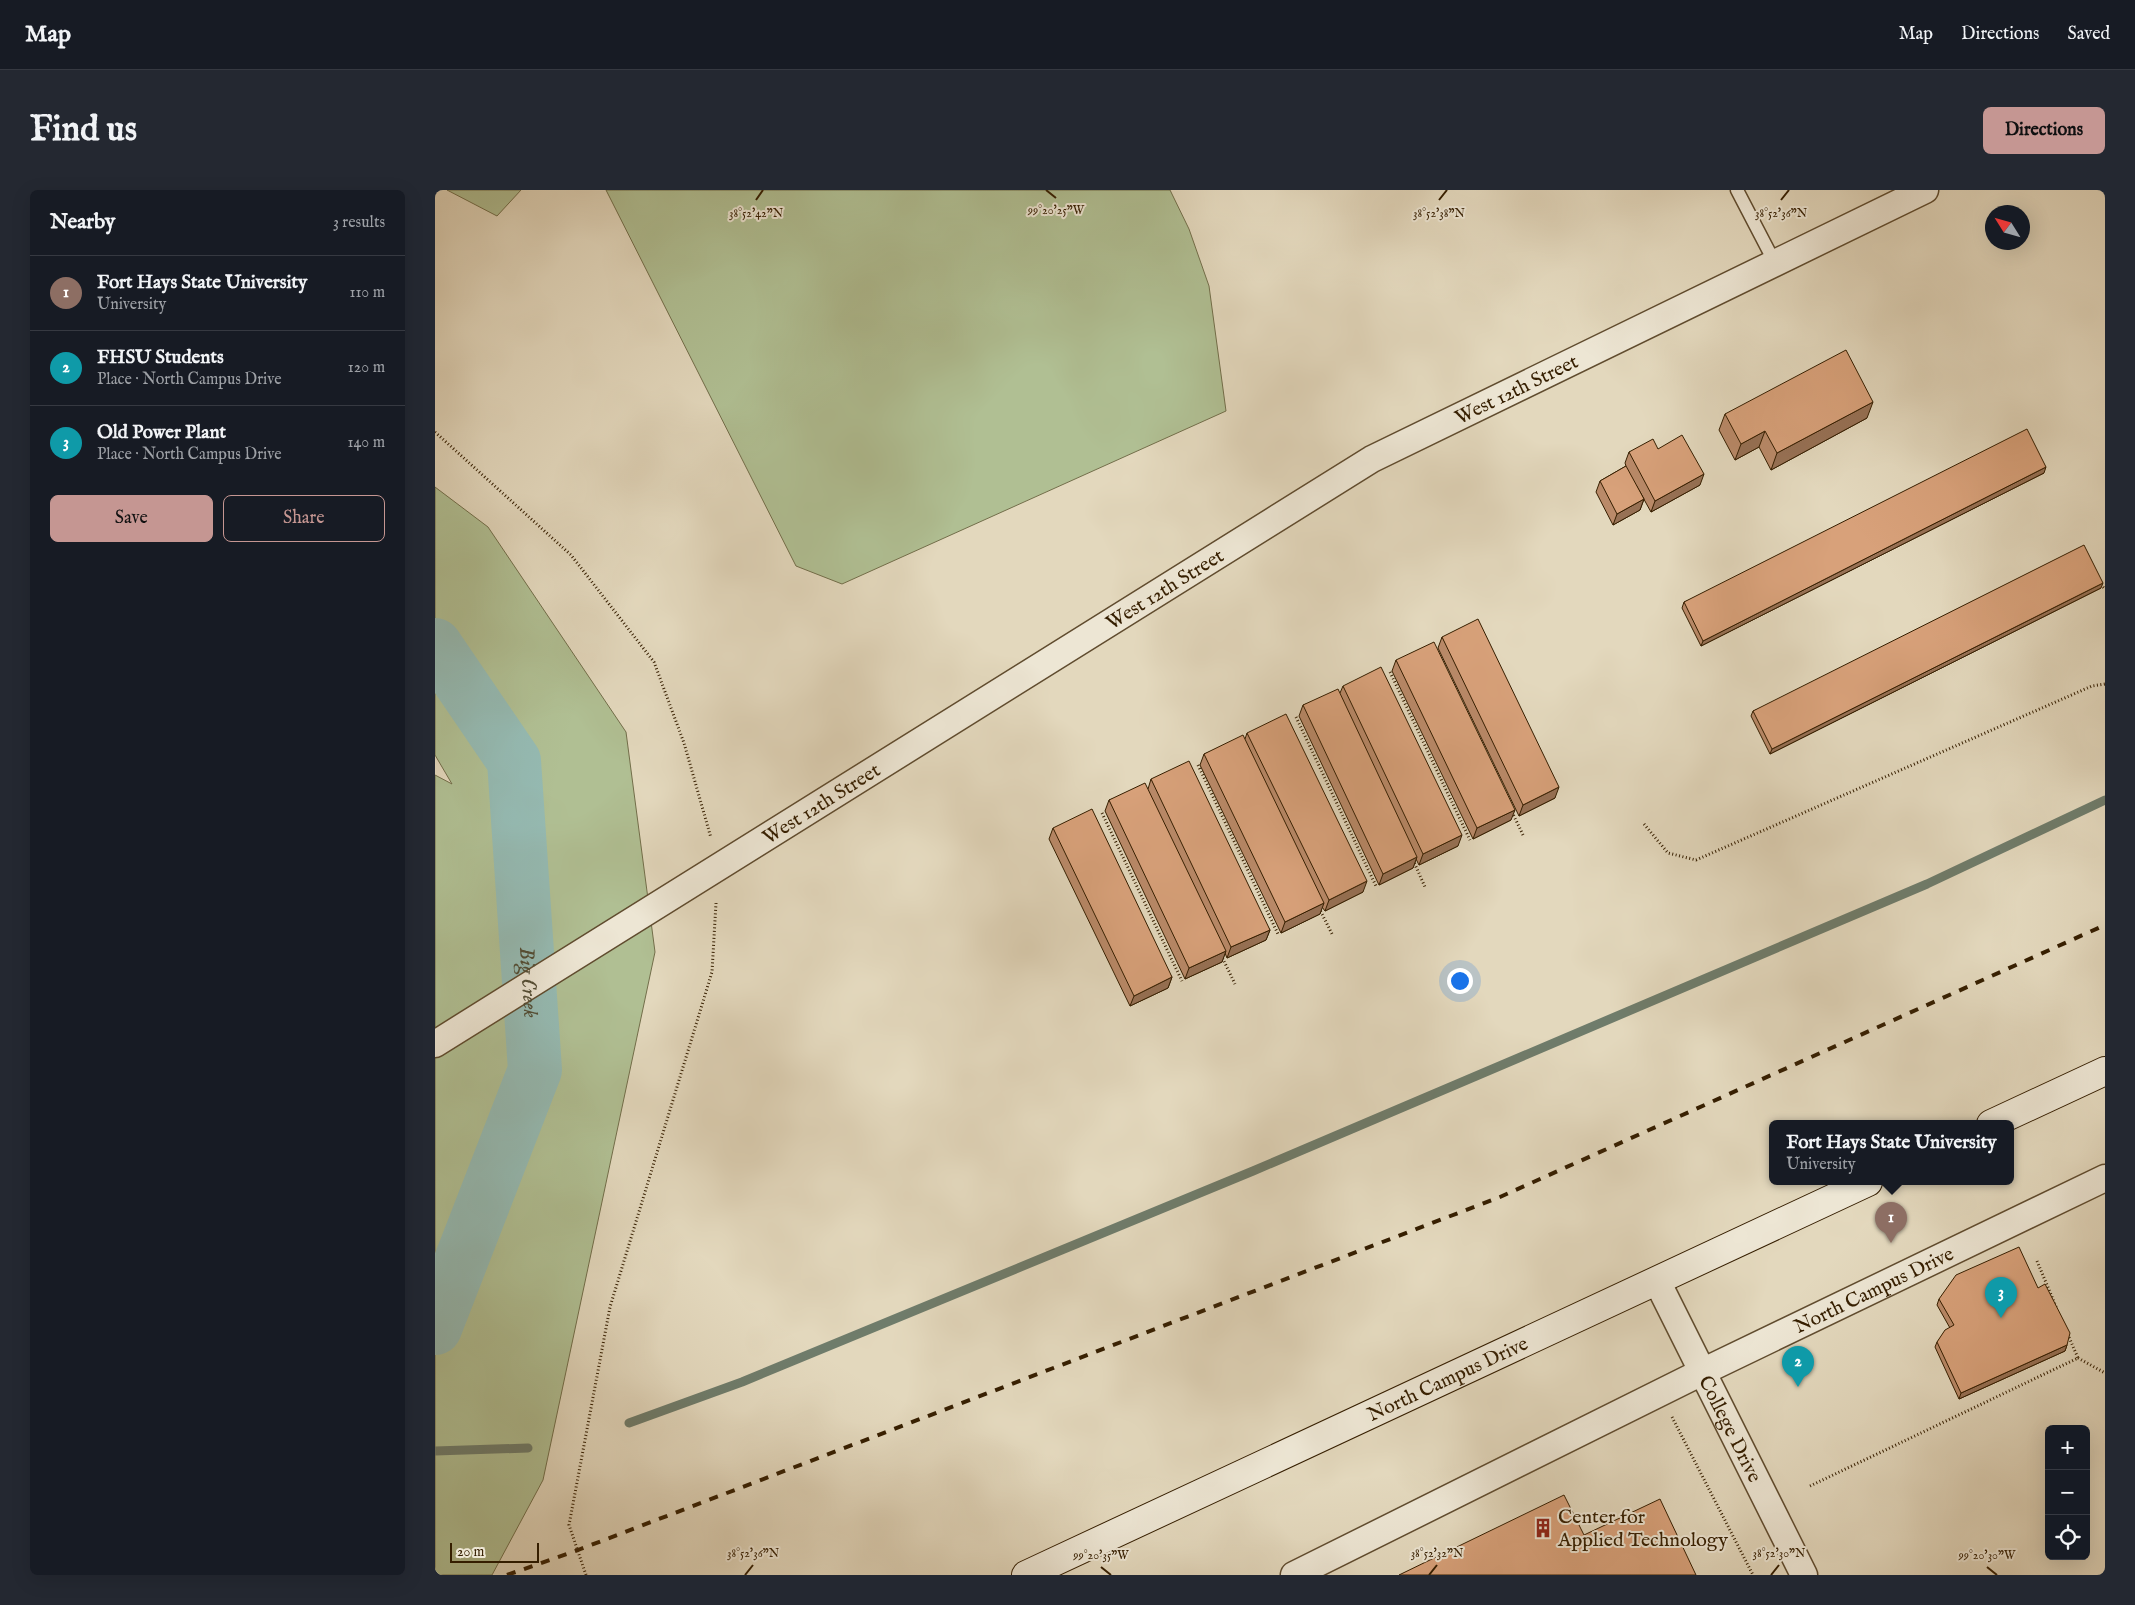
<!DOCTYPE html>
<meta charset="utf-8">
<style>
:root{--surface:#171b24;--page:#242831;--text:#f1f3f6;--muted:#9ea1a6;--line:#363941;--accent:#c59692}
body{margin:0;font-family:"IM FELL English",serif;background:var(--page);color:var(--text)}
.controls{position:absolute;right:15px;bottom:15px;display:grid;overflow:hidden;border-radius:8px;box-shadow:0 5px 20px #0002}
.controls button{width:45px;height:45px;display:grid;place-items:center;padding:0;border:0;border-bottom:1px solid var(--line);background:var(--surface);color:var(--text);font:25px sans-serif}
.compass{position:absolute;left:1550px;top:15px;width:45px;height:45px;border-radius:50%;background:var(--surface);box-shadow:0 5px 20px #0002;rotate:307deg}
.scale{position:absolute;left:15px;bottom:12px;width:89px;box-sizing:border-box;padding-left:5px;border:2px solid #351e00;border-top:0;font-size:14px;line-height:18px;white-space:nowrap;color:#351e00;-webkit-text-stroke:4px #ede6d4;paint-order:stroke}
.you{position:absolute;left:1024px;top:790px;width:18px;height:18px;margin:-12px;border:4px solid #fff;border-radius:50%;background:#1a73e8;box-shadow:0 0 0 8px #1a73e833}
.badge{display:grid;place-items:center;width:32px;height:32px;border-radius:50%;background:var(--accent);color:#fff;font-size:16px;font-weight:700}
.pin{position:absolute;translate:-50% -41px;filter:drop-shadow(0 1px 2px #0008)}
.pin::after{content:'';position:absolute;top:26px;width:18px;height:15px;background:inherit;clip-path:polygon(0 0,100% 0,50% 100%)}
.popup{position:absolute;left:1334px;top:930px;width:245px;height:65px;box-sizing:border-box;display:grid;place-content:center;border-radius:8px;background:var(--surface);filter:drop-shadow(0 1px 4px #0005);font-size:16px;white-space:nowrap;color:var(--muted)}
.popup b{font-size:19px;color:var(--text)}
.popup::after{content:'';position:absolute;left:50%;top:100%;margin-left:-10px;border:10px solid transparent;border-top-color:var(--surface)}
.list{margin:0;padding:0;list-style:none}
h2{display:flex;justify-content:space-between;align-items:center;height:65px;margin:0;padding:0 20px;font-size:21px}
h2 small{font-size:16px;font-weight:400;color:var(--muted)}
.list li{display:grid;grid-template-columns:32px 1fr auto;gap:15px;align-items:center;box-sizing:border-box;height:75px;padding:0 20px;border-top:1px solid var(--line)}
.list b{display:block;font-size:19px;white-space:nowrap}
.list p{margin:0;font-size:16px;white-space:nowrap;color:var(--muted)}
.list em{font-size:16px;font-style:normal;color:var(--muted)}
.actions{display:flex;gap:10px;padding:15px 20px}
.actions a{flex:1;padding:11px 0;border:1px solid var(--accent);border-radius:8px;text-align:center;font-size:18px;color:var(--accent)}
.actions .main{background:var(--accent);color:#111}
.icon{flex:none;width:28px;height:28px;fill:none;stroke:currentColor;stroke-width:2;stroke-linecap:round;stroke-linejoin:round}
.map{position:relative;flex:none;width:1670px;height:1385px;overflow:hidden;border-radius:8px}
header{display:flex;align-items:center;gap:30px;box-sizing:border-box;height:70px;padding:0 25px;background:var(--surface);border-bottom:1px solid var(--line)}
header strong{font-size:24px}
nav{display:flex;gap:28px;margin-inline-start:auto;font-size:18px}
.intro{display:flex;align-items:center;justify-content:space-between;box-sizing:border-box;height:120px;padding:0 30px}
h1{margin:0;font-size:35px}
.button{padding:12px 22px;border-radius:8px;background:var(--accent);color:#111;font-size:18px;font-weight:700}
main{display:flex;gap:30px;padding:0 30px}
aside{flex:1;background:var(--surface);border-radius:8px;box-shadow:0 5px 20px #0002}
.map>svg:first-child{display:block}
.green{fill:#b0bf93;stroke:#726e4a}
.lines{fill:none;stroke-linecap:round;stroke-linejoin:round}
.stream{stroke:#6f7c6b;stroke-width:9}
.river{stroke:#95bab2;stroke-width:54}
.lane-casing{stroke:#604c2f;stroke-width:15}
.street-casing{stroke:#604c2f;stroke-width:29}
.secondary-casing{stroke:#351e00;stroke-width:30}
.path{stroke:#351e00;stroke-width:3;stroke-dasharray:1 2.5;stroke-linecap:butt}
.lane{stroke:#ede6d4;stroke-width:12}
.street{stroke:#ede6d4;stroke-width:26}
.secondary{stroke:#ede6d4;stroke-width:28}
.rail{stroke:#351e00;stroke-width:4;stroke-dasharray:9 9;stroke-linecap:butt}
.wall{fill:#ba8a69;stroke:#351e00}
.shaded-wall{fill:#977155;stroke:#351e00}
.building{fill:#d8a17a;stroke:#351e00}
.ticks{fill:none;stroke:#351e00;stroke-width:2}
.labels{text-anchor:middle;stroke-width:4;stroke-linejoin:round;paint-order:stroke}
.street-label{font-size:20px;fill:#351e00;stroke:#ede6d4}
.poi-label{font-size:20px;fill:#351e00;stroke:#ede6d4;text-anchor:start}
.water-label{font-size:21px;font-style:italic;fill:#524d35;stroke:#ede6d4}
.ticks-label{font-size:12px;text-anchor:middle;fill:#351e00;stroke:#ede6d4;stroke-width:4;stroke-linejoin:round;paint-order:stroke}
</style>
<header>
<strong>Map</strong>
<nav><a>Map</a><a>Directions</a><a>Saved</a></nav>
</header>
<div class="intro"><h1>Find us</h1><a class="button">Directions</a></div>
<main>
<aside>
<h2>Nearby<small>3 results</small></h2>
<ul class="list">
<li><span class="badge" style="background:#8d6e63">1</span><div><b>Fort Hays State University</b><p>University</p></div><em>110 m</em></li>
<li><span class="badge" style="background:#0f9aa8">2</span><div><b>FHSU Students</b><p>Place · North Campus Drive</p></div><em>120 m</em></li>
<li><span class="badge" style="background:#0f9aa8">3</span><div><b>Old Power Plant</b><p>Place · North Campus Drive</p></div><em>140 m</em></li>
</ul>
<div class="actions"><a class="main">Save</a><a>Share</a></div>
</aside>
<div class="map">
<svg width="1670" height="1385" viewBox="0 0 1670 1385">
<rect width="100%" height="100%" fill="#e3d8bd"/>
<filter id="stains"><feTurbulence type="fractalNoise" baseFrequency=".004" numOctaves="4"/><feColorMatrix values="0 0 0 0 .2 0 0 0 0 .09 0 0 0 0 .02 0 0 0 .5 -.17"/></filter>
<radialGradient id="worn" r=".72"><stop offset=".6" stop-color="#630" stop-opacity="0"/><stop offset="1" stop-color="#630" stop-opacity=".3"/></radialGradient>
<g class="green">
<path d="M12 0H86L62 26Z"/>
<path d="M171 0H735L754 39 774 96 791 221 407 394 361 376Z"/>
<path d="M0 297 53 337 191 542 220 762 108 1290 57 1385H0V585L17 594 0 565Z"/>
</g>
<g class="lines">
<g class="stream">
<path d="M194 1233 307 1192 818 981 1492 694 1670 610"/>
<path d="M0 1261 93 1258"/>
</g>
<path class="river" id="s1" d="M0 455 79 571 100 880 0 1138"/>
<defs>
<path id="lane" d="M1302 0 1340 73"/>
<g id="street">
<path id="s2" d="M0 854 937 269 1490 0"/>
<path id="s3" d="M1222 1091 1369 1385"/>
<path id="s4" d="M859 1385 1267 1182 1670 988"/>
</g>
<g id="secondary">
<path d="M1556 934 1670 881"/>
<path id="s5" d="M591 1385 1433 992"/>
</g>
</defs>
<use href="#lane" class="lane-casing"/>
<use href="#street" class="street-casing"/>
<use href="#secondary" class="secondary-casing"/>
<g class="path">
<path d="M0 242 136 365 219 472 249 553 276 648"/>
<path d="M1668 397 1670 399"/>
<path d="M955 482 1035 650"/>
<path d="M861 527 941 696"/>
<path d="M763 575 843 744"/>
<path d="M1077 622 1089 647"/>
<path d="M667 623 747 791"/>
<path d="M1209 634 1233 663 1261 670 1657 496 1670 494"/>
<path d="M978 670 990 697"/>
<path d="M884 718 897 744"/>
<path d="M786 765 800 794"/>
<path d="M1602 1071 1622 1119"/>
<path d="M1643 1168 1670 1183"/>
<path d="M1237 1227 1318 1385"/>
<path d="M1375 1296 1643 1168 1633 1145"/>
<path d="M151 1385 134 1335 175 1117 277 782 281 713"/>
</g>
<use href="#lane" class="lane"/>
<use href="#street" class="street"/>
<use href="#secondary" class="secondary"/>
<path class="rail" d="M72 1385 143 1360 1065 1007 1670 735"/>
</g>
<g class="wall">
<path d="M1290 224 1432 228 1336 280 1324 257 1300 270 1284 240Z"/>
<path d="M1223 259 1265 295 1216 322 1201 295 1209 309 1205 320 1178 335 1161 302 1165 291 1191 276 1190 273 1194 262Z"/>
<path d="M1609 283 1266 456 1247 418 1249 412Z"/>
<path d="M1666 398 1335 564 1316 526 1318 521Z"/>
<path d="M1007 447 1120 608 1084 626 1003 458Z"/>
<path d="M961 470 1076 630 1038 649 957 481Z"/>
<path d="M908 496 1023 656 984 675 981 669 978 678 944 695 864 526 868 515 905 503Z"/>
<path d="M812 543 928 702 890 721 887 717 885 724 846 743 765 575 769 564 810 549Z"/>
<path d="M716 589 835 740 831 750 792 768 790 763 787 772 750 789 670 621 674 610 713 599Z"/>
<path d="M618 638 737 787 733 798 695 816 614 649Z"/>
<path d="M1603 1098 1632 1155 1630 1161 1524 1209 1500 1157 1502 1152 1515 1138 1502 1115 1504 1109Z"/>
</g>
<g class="shaded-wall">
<path d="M1438 212 1432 228 1336 280 1342 263Z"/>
<path d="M1330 241 1324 257 1300 270 1306 254Z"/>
<path d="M1611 277 1609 283 1266 456 1268 451Z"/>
<path d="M1269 284 1265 295 1216 322 1220 311Z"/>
<path d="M1209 309 1205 320 1178 335 1182 324Z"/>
<path d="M1668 393 1666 398 1335 564 1337 559Z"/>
<path d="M1124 597 1120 608 1084 626 1088 615Z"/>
<path d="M1080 620 1076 630 1038 649 1042 638Z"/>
<path d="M1027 645 1023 656 984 675 988 664Z"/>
<path d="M982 667 978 678 944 695 948 684Z"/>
<path d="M932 691 928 702 890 721 894 710Z"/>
<path d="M889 713 885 724 846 743 850 732Z"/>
<path d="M835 740 831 750 792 768 796 757Z"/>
<path d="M791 761 787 772 750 789 754 778Z"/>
<path d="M737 787 733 798 695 816 699 806Z"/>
<path d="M1632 1155 1630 1161 1524 1209 1526 1203Z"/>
</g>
<g class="building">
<path d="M1411 160 1438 212 1342 263 1330 241 1306 254 1290 224Z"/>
<path d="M1592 239 1611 277 1268 451 1249 412Z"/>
<path d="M1247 245 1269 284 1220 311 1194 262 1218 249 1223 259Z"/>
<path d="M1191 276 1209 309 1182 324 1165 291Z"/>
<path d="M1649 355 1668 393 1337 559 1318 521Z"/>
<path d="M1043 429 1124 597 1088 615 1007 447Z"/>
<path d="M999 452 1080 620 1042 638 961 470Z"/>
<path d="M946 477 1027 645 988 664 908 496Z"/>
<path d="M903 499 982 667 948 684 868 515Z"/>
<path d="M851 524 932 691 894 710 812 543Z"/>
<path d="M808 545 889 713 850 732 769 564Z"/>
<path d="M754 571 835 740 796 757 716 589Z"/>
<path d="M710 593 791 761 754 778 674 610Z"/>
<path d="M657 619 737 787 699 806 618 638Z"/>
<path d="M1584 1057 1603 1098 1610 1094 1635 1143 1632 1155 1526 1203 1502 1152 1510 1140 1519 1135 1504 1109 1521 1085Z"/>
<path d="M1129 1305 1149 1345 1225 1309 1261 1385H964Z"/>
</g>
<path class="ticks" d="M611 0 621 8M321 10 328 0M1004 10 1012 0M1346 10 1354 0M666 1377 676 1385M1552 1377 1562 1385M310 1385 318 1375M994 1385 1002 1375M1336 1385 1344 1375"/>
<defs>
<symbol id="building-bare" viewBox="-9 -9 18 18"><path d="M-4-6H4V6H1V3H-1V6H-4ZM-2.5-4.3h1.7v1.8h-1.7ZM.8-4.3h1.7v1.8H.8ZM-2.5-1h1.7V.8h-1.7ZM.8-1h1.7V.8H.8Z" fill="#8f2418" stroke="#ede6d4" stroke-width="2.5" paint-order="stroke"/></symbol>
</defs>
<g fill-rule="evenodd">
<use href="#building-bare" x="1094" y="1324" width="28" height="28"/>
</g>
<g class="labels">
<g class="street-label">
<text dy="7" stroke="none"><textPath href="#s2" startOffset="1265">West 12th Street</textPath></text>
<text dy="7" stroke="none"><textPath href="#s2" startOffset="860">West 12th Street</textPath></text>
<text dy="7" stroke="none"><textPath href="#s2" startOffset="455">West 12th Street</textPath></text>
<text dy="7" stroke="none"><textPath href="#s4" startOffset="646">North Campus Drive</textPath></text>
<text dy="7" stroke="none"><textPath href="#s5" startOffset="465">North Campus Drive</textPath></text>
<text dy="7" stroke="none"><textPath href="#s3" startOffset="165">College Drive</textPath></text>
</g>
<g class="poi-label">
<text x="1123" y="1333">Center for<tspan x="1123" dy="23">Applied Technology</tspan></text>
</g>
<g class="water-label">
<text dy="7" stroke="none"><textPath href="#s1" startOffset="362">Big Creek</textPath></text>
</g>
</g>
<g class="ticks-label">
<text x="621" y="24">99°20'25"W</text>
<text x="321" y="27">38°52'42"N</text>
<text x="1004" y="27">38°52'38"N</text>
<text x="1346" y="27">38°52'36"N</text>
<text x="318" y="1367">38°52'36"N</text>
<text x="1002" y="1367">38°52'32"N</text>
<text x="1344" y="1367">38°52'30"N</text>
<text x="666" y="1369">99°20'35"W</text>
<text x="1552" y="1369">99°20'30"W</text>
</g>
<rect width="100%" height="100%" filter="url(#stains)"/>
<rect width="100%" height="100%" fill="url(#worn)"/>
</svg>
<div class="controls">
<button>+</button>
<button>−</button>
<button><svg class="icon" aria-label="locate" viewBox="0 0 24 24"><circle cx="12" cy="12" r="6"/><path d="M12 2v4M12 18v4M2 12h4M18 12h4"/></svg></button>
</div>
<svg class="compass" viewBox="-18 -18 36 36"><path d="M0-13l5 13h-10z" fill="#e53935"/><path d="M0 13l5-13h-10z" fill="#9ea1a6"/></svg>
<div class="scale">20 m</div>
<div class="you"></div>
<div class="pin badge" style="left:1456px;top:1053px;background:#8d6e63">1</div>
<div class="popup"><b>Fort Hays State University</b>University</div>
<div class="pin badge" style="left:1363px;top:1197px;background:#0f9aa8">2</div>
<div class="pin badge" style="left:1566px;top:1128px;background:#0f9aa8">3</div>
</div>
</main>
